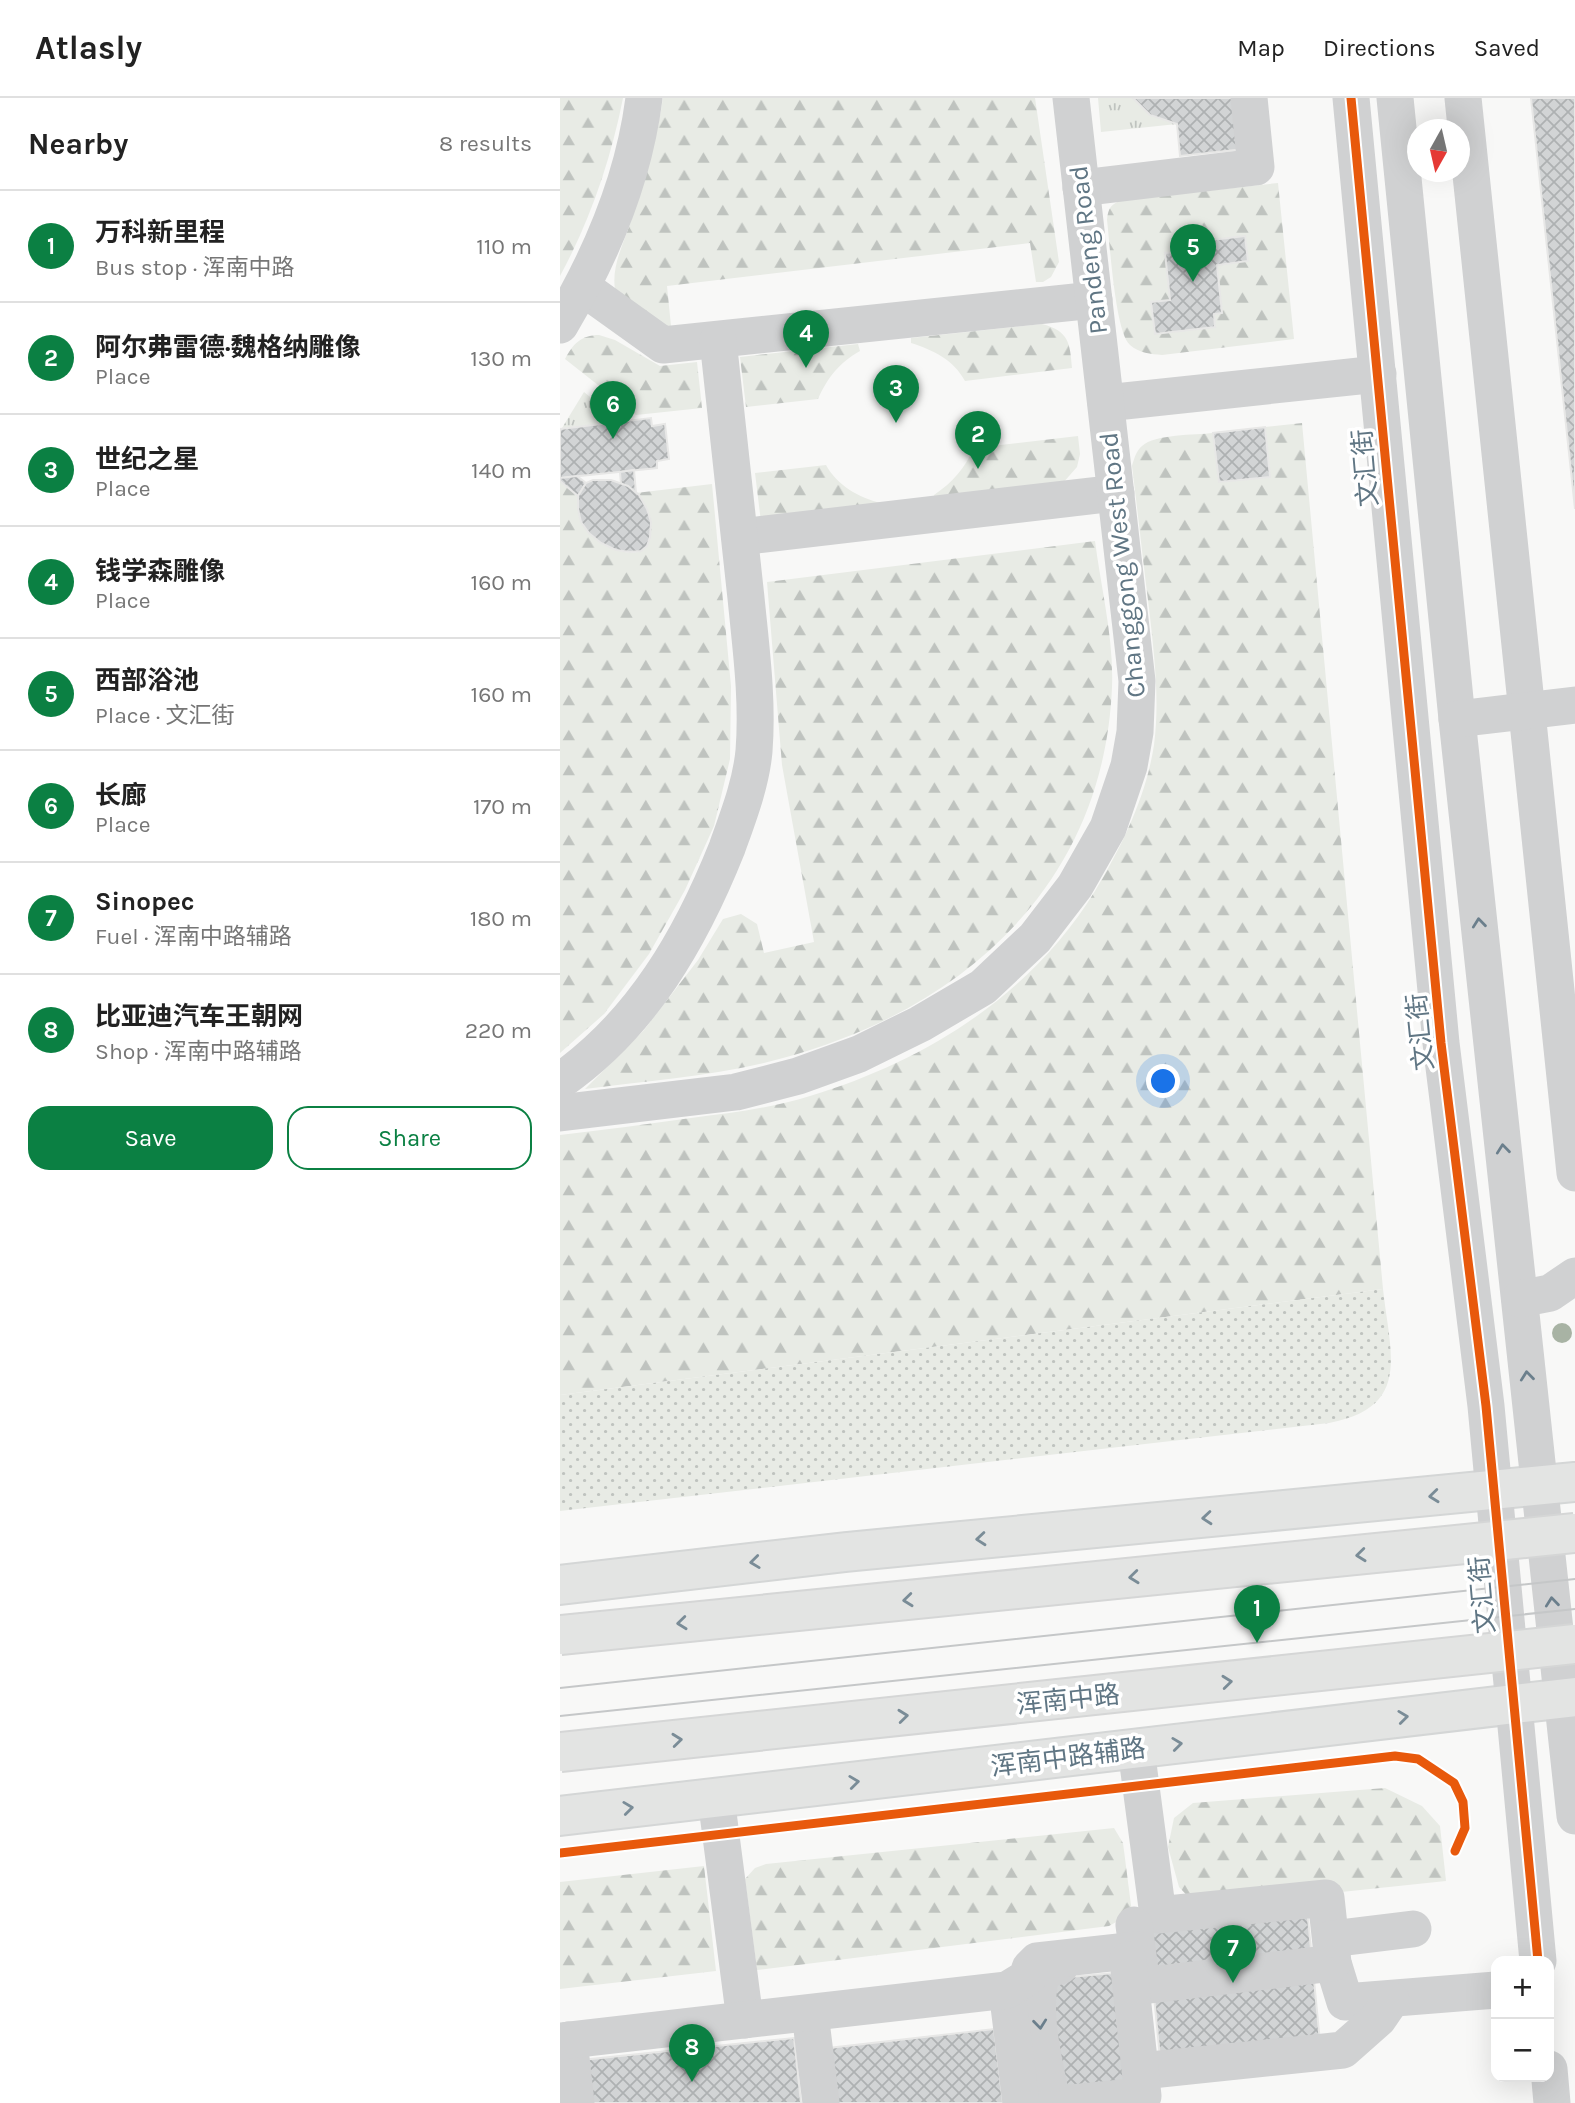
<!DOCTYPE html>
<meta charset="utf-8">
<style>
:root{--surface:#fff;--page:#f6f6f6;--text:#222;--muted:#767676;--line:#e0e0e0;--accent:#0b8043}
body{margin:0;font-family:Karla,"Noto Sans SC",sans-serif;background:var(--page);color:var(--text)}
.controls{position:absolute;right:21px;bottom:21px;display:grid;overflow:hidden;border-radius:14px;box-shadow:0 7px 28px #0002}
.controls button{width:63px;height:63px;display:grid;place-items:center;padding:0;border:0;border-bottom:2px solid var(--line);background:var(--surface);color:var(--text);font:35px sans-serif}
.compass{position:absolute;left:847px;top:21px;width:63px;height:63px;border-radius:50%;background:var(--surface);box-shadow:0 7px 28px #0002;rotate:188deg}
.you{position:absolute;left:604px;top:984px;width:24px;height:24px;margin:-18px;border:5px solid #fff;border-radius:50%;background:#1a73e8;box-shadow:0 0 0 10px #1a73e833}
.badge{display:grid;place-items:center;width:46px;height:46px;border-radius:50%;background:var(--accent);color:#fff;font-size:23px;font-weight:700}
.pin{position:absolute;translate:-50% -58px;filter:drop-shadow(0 2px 4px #0008)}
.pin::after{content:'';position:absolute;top:37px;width:24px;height:21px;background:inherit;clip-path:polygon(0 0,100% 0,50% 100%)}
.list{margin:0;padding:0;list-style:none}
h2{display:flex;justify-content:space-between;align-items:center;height:91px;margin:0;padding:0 28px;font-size:30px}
h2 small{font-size:23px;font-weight:400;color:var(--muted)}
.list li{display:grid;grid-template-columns:46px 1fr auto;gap:21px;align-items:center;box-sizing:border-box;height:112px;padding:0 28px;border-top:2px solid var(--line)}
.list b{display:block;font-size:26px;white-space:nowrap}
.list p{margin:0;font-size:23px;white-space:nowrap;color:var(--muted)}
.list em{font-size:23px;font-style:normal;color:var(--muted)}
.actions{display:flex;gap:14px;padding:21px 28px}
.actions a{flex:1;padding:16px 0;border:2px solid var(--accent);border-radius:21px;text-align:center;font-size:24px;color:var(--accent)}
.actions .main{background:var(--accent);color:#fff}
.map{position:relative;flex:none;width:1015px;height:2005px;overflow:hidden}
header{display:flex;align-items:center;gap:42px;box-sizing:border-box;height:98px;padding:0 35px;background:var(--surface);border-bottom:2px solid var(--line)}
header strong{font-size:33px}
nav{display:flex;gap:38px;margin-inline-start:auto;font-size:24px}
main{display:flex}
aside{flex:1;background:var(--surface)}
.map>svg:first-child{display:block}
.grass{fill:url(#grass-tufts)}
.forest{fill:url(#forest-firs)}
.garden{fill:url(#garden-dots)}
.building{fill:url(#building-cross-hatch);stroke:#e7e7e6;stroke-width:2}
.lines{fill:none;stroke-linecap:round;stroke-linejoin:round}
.major-casing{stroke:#d4d6d6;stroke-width:42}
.minor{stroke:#d0d1d2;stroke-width:37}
.major{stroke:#e3e4e3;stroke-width:38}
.tram{stroke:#c5c7c8;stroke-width:2}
.highway-bridge-casing{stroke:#d5d6d6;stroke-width:42;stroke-linecap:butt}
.highway-bridge{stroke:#e3e4e3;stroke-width:38}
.cycleway-casing{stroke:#fff;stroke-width:13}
.cycleway{stroke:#e8590c;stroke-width:9}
.tree{fill:#a8b3a4}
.oneway{stroke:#6b7f8c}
.oneway2{stroke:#7a8c97}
.labels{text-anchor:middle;stroke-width:7;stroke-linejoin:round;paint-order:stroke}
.street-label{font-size:26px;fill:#607684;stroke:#fff}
</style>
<header>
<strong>Atlasly</strong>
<nav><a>Map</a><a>Directions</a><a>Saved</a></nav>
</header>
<main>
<aside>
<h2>Nearby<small>8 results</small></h2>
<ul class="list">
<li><span class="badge">1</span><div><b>万科新里程</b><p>Bus stop · 浑南中路</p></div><em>110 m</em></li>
<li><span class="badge">2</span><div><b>阿尔弗雷德·魏格纳雕像</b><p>Place</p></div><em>130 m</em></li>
<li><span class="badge">3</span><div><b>世纪之星</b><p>Place</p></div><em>140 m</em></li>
<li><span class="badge">4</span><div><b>钱学森雕像</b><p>Place</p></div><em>160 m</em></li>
<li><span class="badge">5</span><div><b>西部浴池</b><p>Place · 文汇街</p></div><em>160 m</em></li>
<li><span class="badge">6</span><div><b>长廊</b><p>Place</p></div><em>170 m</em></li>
<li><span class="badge">7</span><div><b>Sinopec</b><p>Fuel · 浑南中路辅路</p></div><em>180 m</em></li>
<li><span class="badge">8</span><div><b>比亚迪汽车王朝网</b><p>Shop · 浑南中路辅路</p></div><em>220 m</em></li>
</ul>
<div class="actions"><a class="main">Save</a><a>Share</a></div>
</aside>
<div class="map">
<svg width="1015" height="2005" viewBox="0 0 1015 2005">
<defs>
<pattern id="grass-tufts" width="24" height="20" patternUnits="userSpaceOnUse" patternTransform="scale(1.75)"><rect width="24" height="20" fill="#e8ebe5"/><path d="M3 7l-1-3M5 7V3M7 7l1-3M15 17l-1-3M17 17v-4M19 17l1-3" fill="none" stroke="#bfc3bf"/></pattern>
<pattern id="forest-firs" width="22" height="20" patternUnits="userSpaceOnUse" patternTransform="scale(1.75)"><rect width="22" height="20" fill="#e8ebe5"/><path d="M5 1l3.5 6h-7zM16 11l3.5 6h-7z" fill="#bfc3bf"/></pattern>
<pattern id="garden-dots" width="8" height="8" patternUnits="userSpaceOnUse" patternTransform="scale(1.75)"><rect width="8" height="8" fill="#e8ebe5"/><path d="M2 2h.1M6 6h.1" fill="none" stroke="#bfc3bf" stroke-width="1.8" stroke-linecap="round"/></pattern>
<pattern id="building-cross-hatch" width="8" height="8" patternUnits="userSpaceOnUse" patternTransform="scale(1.75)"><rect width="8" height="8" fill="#d2d4d5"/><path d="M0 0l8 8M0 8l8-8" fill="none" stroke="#aeb1b2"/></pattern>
</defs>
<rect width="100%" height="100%" fill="#f8f8f7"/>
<g class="grass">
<path d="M538 0H573L590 17 617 26 541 34Z"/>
<path d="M24 294 61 324 2 330Z"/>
</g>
<g class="forest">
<path d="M0 0H63C51 61 30 123 0 178Z"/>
<path d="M103 0H475L499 164 491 179 483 184H476L470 145 107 188 111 228 105 229 55 191C51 166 66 141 73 117 85 79 97 40 103 0Z"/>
<path d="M718 85 734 241 602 257C591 256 579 255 570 247 555 234 550 146 547 122 548 110 551 106 562 102Z"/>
<path d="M482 226C509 233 510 245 512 270L405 283C394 262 373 252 351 245V240Z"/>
<path d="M39 237 55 242 100 268 137 264 142 310 76 317 5 261C13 246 21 237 39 237Z"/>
<path d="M298 246 300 253C279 265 268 279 258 301L186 309 180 259Z"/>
<path d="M742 325 823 1191 0 1297V1037C44 1032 87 1026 131 1020 171 1015 212 1010 250 998 366 963 471 897 535 793 562 748 586 699 594 647 600 601 594 555 589 510 583 463 578 416 572 368 574 361 576 353 582 348 595 336 635 337 653 335L659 384 710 379 705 329Z"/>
<path d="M518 338 520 356 517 369 502 386 375 402 374 397C393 384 404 371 414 350Z"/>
<path d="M266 367C277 387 299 400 321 405L201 424 195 375Z"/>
<path d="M0 383 18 398C18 422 22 425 40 439 45 443 51 450 57 452 100 467 95 417 76 395L152 386 171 588 170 661 154 728 125 792 89 856 44 916 0 955Z"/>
<path d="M535 443C541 490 554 541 552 589 544 786 404 911 223 960 159 978 91 982 25 991L84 932 138 862 163 821 181 816 197 826 204 855 254 844 222 667 207 484Z"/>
<path d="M825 1690 862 1708 880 1728 886 1783 638 1809 619 1789 608 1749 614 1720 633 1705Z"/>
<path d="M554 1730 563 1745 572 1815 549 1828 197 1872 185 1781 195 1770 206 1766Z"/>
<path d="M144 1768 156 1873 0 1891V1784Z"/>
</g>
<path class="garden" d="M823 1191C830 1256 852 1309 769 1325L0 1413V1297Z"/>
<g class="building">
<path d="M573 0H678L684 51 620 58 617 26 590 17Z"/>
<path d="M971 0H1015V411Z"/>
<path d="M685 138 688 163 657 167 662 215 654 216 655 229 595 236 591 204 610 202 605 155 615 154 616 161 635 159 634 144Z"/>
<path d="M91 320 92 328 105 326 109 361 97 363V370L0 380V331Z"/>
<path d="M705 329 710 379 659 384 653 335Z"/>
<path d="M74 372 76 395 61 386 60 374Z"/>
<path d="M17 378 26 385 18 398 0 383V380Z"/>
<path d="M33 382H51L68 388 79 397 87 411 91 424 90 439 87 448 81 453 70 454 56 452 41 445 29 435 21 424 18 411V398L26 385Z"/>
<path d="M747 1810 760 1944 600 1960 587 1826Z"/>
<path d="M565 1874 575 1983 498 1990 487 1881Z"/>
<path d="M434 1931 443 2005H275L269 1950Z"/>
<path d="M234 1940 241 2005H27L22 1962Z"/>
</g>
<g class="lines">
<defs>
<g id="major">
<path d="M0 1487 286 1454 1015 1384"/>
<path d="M0 1718 1015 1599"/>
</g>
</defs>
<use href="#major" class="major-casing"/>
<g class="minor">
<path d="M791 0 881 945 926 1308 978 1863"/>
<path d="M835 0 897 621 1015 1718"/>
<path d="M903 0 1015 1075"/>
<path d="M521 90 696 69 689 0"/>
<path d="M22 189 103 247 534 202"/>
<path d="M0 227C41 158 74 80 84 0"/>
<path d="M546 305 818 276"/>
<path d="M180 439 556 395"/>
<path d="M897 621 1015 607"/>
<path d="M0 983C82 926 131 840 167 750 178 719 191 686 194 653 198 602 191 551 186 500 177 414 167 328 158 242"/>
<path d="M0 1015 176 994 238 978 299 956 360 926 423 889 475 840 515 788 548 730 569 668 575 634 577 583 511 0"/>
<path d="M960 1201 990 1195 1015 1178"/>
<path d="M576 1651 598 1817 766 1800 773 1865 785 1904 936 1892"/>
<path d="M156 1700 185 1922"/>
<path d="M574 1827 582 1888 773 1865"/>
<path d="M771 1841 853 1831"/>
<path d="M500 1868 483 1872C470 1907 483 1961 491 1998L504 2005"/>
<path d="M447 1892 461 2005"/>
<path d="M250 1915 261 2005"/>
<path d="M9 1942 16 2005"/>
<path d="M0 1943 447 1892 468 1879 470 1870 477 1863 577 1852"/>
<path d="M989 1971 992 2005"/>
<path d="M591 1972 783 1952 818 1921 831 1902"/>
<path d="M511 2005 583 1998 568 1862"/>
</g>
<use href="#major" class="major"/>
<g class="tram">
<path d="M0 1590 1015 1481"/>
<path d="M0 1618 1015 1511"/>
</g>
<defs>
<g id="highway-bridge">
<path d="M0 1537 1015 1435"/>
<path d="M0 1654 1015 1546"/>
</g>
</defs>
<use href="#highway-bridge" class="highway-bridge-casing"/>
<use href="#highway-bridge" class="highway-bridge"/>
<defs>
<g id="cycleway">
<path d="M791 0 881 945 926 1308 978 1863"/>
<path d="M0 1755 835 1658 858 1661 894 1685 903 1704 905 1730 895 1753"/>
</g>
</defs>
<use href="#cycleway" class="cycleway-casing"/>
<use href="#cycleway" class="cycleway"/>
</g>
<circle class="tree" cx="1002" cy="1235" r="10"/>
<defs><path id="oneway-chevron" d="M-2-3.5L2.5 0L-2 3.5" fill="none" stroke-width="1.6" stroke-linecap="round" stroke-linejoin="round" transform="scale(1.75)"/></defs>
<g class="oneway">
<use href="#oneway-chevron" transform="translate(919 825) rotate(-96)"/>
<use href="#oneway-chevron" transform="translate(943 1051) rotate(-96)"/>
<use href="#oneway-chevron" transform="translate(967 1278) rotate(-96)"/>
<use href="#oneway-chevron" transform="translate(992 1504) rotate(-96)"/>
<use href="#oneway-chevron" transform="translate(480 1926) rotate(84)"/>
</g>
<g class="oneway2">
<use href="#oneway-chevron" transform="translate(874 1398) rotate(174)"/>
<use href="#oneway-chevron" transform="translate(647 1420) rotate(175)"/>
<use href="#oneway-chevron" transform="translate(421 1441) rotate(175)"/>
<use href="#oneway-chevron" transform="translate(801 1457) rotate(174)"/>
<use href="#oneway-chevron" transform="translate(195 1464) rotate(173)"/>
<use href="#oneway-chevron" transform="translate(574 1479) rotate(174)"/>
<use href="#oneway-chevron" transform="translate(348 1502) rotate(174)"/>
<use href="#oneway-chevron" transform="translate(122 1525) rotate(174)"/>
<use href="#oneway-chevron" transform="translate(667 1584) rotate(-6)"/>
<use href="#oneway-chevron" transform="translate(343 1618) rotate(-6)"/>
<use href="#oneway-chevron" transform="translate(843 1619) rotate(-7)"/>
<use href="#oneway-chevron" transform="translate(117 1642) rotate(-6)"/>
<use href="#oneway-chevron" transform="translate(617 1646) rotate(-7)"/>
<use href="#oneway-chevron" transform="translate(294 1684) rotate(-7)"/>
<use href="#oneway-chevron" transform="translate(68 1710) rotate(-7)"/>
</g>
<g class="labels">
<g class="street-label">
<text transform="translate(528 152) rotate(-97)" y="9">Pandeng Road</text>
<text transform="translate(805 370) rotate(-95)" y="9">文汇街</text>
<text transform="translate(562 467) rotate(-96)" y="9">Changgong West Road</text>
<text transform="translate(860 934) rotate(-96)" y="9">文汇街</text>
<text transform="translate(922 1497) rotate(-95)" y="9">文汇街</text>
<text transform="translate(508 1601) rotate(-6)" y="9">浑南中路</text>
<text transform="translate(508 1659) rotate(-7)" y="9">浑南中路辅路</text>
</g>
</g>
</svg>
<div class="controls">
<button>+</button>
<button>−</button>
</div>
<svg class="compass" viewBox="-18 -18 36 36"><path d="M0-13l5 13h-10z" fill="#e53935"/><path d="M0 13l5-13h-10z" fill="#767676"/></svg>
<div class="you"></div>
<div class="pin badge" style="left:697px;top:1545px">1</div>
<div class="pin badge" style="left:418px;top:371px">2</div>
<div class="pin badge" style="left:336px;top:325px">3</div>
<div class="pin badge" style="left:246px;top:270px">4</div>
<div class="pin badge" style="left:633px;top:184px">5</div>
<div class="pin badge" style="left:53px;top:341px">6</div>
<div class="pin badge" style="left:673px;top:1885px">7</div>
<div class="pin badge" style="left:132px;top:1984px">8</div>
</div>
</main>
